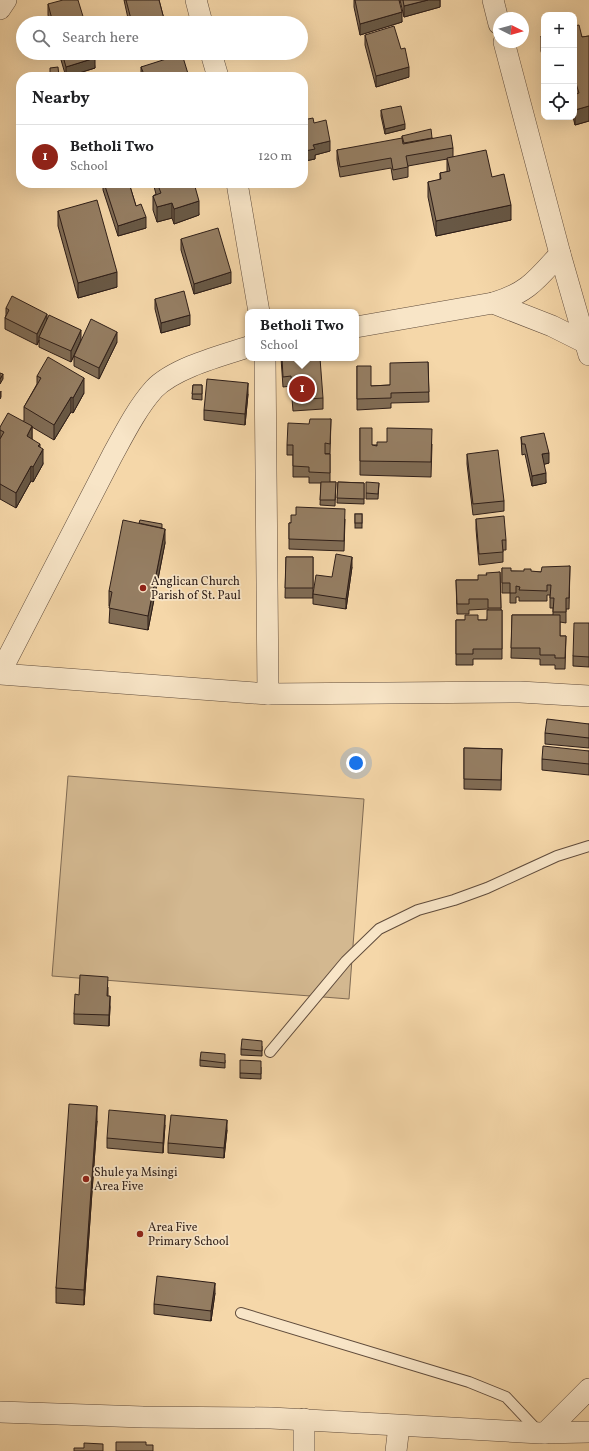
<!DOCTYPE html>
<meta charset="utf-8">
<style>
:root{--surface:#fff;--page:#f2f2f2;--text:#202124;--muted:#757577;--line:#e0e0e0;--accent:#8f2418}
body{margin:0;font-family:Vollkorn,serif;background:var(--page);color:var(--text)}
.controls{position:absolute;right:12px;top:12px;display:grid;overflow:hidden;border-radius:8px;box-shadow:0 4px 16px #0002}
.controls button{width:36px;height:36px;display:grid;place-items:center;padding:0;border:0;border-bottom:1px solid var(--line);background:var(--surface);color:var(--text);font:20px sans-serif}
.compass{position:absolute;left:493px;top:12px;width:36px;height:36px;border-radius:50%;background:var(--surface);box-shadow:0 4px 16px #0002;rotate:95deg}
.you{position:absolute;left:356px;top:763px;width:14px;height:14px;margin:-10px;border:3px solid #fff;border-radius:50%;background:#1a73e8;box-shadow:0 0 0 6px #1a73e833}
.badge{display:grid;place-items:center;width:26px;height:26px;border-radius:50%;background:var(--accent);color:#fff;font-size:13px;font-weight:700}
.pin{position:absolute;translate:-50% -50%;border:2px solid #fff;box-shadow:0 1px 4px #0006}
.popup{position:absolute;left:245px;top:309px;width:114px;height:52px;box-sizing:border-box;display:grid;place-content:center;border-radius:8px;background:var(--surface);filter:drop-shadow(0 1px 3px #0005);font-size:13px;white-space:nowrap;color:var(--muted)}
.popup b{font-size:15px;color:var(--text)}
.popup::after{content:'';position:absolute;left:50%;top:100%;margin-left:-8px;border:8px solid transparent;border-top-color:var(--surface)}
.list{margin:0;padding:0;list-style:none}
h2{display:flex;justify-content:space-between;align-items:center;height:52px;margin:0;padding:0 16px;font-size:17px}
h2 small{font-size:13px;font-weight:400;color:var(--muted)}
.list li{display:grid;grid-template-columns:26px 1fr auto;gap:12px;align-items:center;box-sizing:border-box;height:64px;padding:0 16px;border-top:1px solid var(--line)}
.list b{display:block;font-size:15px;white-space:nowrap}
.list p{margin:0;font-size:13px;white-space:nowrap;color:var(--muted)}
.list em{font-size:13px;font-style:normal;color:var(--muted)}
.icon{flex:none;width:22px;height:22px;fill:none;stroke:currentColor;stroke-width:2;stroke-linecap:round;stroke-linejoin:round}
.map{position:relative;flex:none;width:589px;height:1451px;overflow:hidden}
.search{position:absolute;background:var(--surface);box-shadow:0 4px 16px #0002;left:16px;top:16px;width:292px;height:44px;display:flex;align-items:center;gap:10px;box-sizing:border-box;padding:0 14px;border-radius:22px;color:var(--muted);font-size:15px}
.panel{position:absolute;background:var(--surface);box-shadow:0 4px 16px #0002;left:16px;top:72px;width:292px;height:116px;border-radius:16px}
.map>svg:first-child{display:block}
.garden{fill:#d3b890;stroke:#806b54}
.lines{fill:none;stroke-linecap:round;stroke-linejoin:round}
.service-casing{stroke:#604c3c;stroke-width:12}
.minor-casing{stroke:#604c3c;stroke-width:22}
.service{stroke:#f8e5c7;stroke-width:10}
.minor{stroke:#f8e5c7;stroke-width:21}
.wall{fill:#806c55;stroke:#2e1e18}
.shaded-wall{fill:#685845;stroke:#2e1e18}
.building{fill:#957e63;stroke:#2e1e18}
.poi-dot{fill:#8f2418;stroke:#f8e5c7;stroke-width:1.5}
.labels{text-anchor:middle;stroke-width:3.5;stroke-linejoin:round;paint-order:stroke}
.poi-label{font-size:12px;fill:#2e1e18;stroke:#f8e5c7;text-anchor:start}
</style>
<div class="map">
<svg width="589" height="1451" viewBox="0 0 589 1451">
<rect width="100%" height="100%" fill="#f5d7a9"/>
<filter id="stains"><feTurbulence type="fractalNoise" baseFrequency=".005" numOctaves="4"/><feColorMatrix values="0 0 0 0 .2 0 0 0 0 .09 0 0 0 0 .02 0 0 0 .5 -.17"/></filter>
<radialGradient id="worn" r=".72"><stop offset=".6" stop-color="#630" stop-opacity="0"/><stop offset="1" stop-color="#630" stop-opacity=".3"/></radialGradient>
<path class="garden" d="M68 776 364 799 349 999 52 976Z"/>
<g class="lines">
<defs>
<g id="service">
<path d="M270 1052 346 961 379 929 418 910 454 900 487 888 557 856 589 846"/>
<path d="M241 1313 469 1382 506 1397 539 1432"/>
</g>
<g id="minor">
<path d="M196 0 202 23"/>
<path d="M493 0 499 24"/>
<path d="M0 9 6 0"/>
<path d="M504 42 560 254 589 355"/>
<path d="M211 53 218 77"/>
<path d="M237 183 259 312"/>
<path d="M493 303 552 326 586 343"/>
<path d="M356 327 493 303C528 293 537 279 560 254"/>
<path d="M265 358 268 694"/>
<path d="M0 673 112 456C124 434 137 408 154 389 174 368 220 356 248 347"/>
<path d="M0 674 268 694 520 692 589 696"/>
<path d="M0 1412 143 1417 271 1418 540 1433 589 1432"/>
<path d="M545 1433 589 1389"/>
<path d="M304 1451V1419"/>
<path d="M396 1451 399 1426"/>
</g>
</defs>
<use href="#service" class="service-casing"/>
<use href="#minor" class="minor-casing"/>
<use href="#service" class="service"/>
<use href="#minor" class="minor"/>
</g>
<g class="wall">
<path d="M124 0H159L165 23H129Z"/>
<path d="M354 0H399L402 22 360 35 354 7Z"/>
<path d="M400 0H440V7L404 17Z"/>
<path d="M48 4 85 23H50L48 15Z"/>
<path d="M574 26 582 37 589 36V121L575 125 573 117H574V95H575L574 92Z"/>
<path d="M365 35 409 77 376 87 365 45Z"/>
<path d="M544 35V62L541 51V36Z"/>
<path d="M59 53H93L95 68 66 77Z"/>
<path d="M141 67 189 77H141Z"/>
<path d="M381 110 405 129 385 134 381 116Z"/>
<path d="M303 120 314 123 330 151 315 155V159L305 161 304 157 303 158Z"/>
<path d="M402 136 432 138 453 148V157L492 177 511 220 436 236 428 197V182L440 180V173L447 172V159L408 166V177L393 180 391 168 340 177 337 160V150L402 141Z"/>
<path d="M103 183H129L136 206 146 228 118 236 103 190Z"/>
<path d="M153 183H194L199 215 174 224 172 218 157 222 153 210V196L156 194Z"/>
<path d="M58 211 117 287 78 298 58 226Z"/>
<path d="M181 239 231 283 194 294 181 250Z"/>
<path d="M155 299 190 325 161 333 155 309Z"/>
<path d="M6 308 47 320 81 340 71 362 39 347V340L37 345 5 329V318L6 315Z"/>
<path d="M117 342 99 379 74 366V356Z"/>
<path d="M281 358 323 398V409L293 411 291 386 283 387Z"/>
<path d="M428 362 429 402 391 403V408L357 410V366L371 386 390 385Z"/>
<path d="M37 376 84 393 73 413 71 412 54 440 32 427V440L40 447 43 464 33 482 31 481 16 508 0 499V427L24 421V407L37 384Z"/>
<path d="M193 385H202V400L192 399Z"/>
<path d="M248 394 245 425 204 420V410Z"/>
<path d="M331 419 330 454H325H330V482H336L335 506 320 505 321 483H309V477H293V455H287V445L309 424Z"/>
<path d="M360 428 372 445 432 444 431 477 360 475Z"/>
<path d="M521 437 549 463 544 464 546 483 532 486 525 454 522 455Z"/>
<path d="M467 454 504 501V511L473 515 467 464Z"/>
<path d="M338 482 364 483V504L337 503Z"/>
<path d="M379 483 378 499H366V493Z"/>
<rect x="355" y="514" width="7" height="14"/>
<path d="M345 519 344 551 289 549V523Z"/>
<path d="M476 519 506 540V550H503V562L479 565 476 529Z"/>
<path d="M162 528 165 543 148 630 109 623 110 606H109V591Z"/>
<path d="M286 557H313V598H285Z"/>
<path d="M570 566 569 609H566V623L560 622V636H566L565 669H555V665H540V659L511 658 512 615H553V608H550V595H547V601H519V597H516V603H510V593H502V568L511 571 541 572Z"/>
<path d="M352 567 346 609 313 604V594Z"/>
<path d="M500 572 501 610H502V659H473V665H456V620H487L488 610V609L469 610V614H457L456 580H478L486 575Z"/>
<path d="M589 623V667L573 666V656Z"/>
<path d="M589 724V748L545 744V733Z"/>
<path d="M464 748 502 749 501 790 464 789Z"/>
<path d="M589 751V775L542 770V759Z"/>
<path d="M108 987V996L110 1007 109 1026 74 1024V1014L79 995Z"/>
<path d="M262 1046V1056L241 1055V1049Z"/>
<path d="M200 1060H225V1068L200 1066Z"/>
<path d="M261 1067V1079L240 1078V1073Z"/>
<path d="M97 1121 84 1305 56 1303V1288Z"/>
<path d="M165 1125 163 1153 107 1148V1138Z"/>
<path d="M227 1130 224 1158 168 1153V1143Z"/>
<path d="M215 1293 211 1321 154 1314V1304Z"/>
</g>
<g class="shaded-wall">
<path d="M428 0H440V7L404 17V6Z"/>
<path d="M402 12V22L360 35V24Z"/>
<path d="M95 58V68L66 77V67Z"/>
<path d="M409 67V77L376 87V76Z"/>
<path d="M589 106V121L575 125V110Z"/>
<path d="M405 124V129L385 134V129Z"/>
<path d="M330 141V151L315 155V159L305 161V151L313 145Z"/>
<path d="M303 147H304V157L303 158Z"/>
<path d="M199 201V215L174 224V209Z"/>
<path d="M172 203V218L157 222V207Z"/>
<path d="M511 205V220L436 236V221Z"/>
<path d="M146 217V228L118 236V226Z"/>
<path d="M117 272V287L78 298V283Z"/>
<path d="M231 272V283L194 294V284Z"/>
<path d="M47 314V324L39 337V340L37 345V334Z"/>
<path d="M190 315V325L161 333V323Z"/>
<path d="M81 330V340L71 362V351Z"/>
<path d="M117 332V342L99 379V368Z"/>
<path d="M3 374V379L0 384V379Z"/>
<path d="M84 378V393L73 413V398Z"/>
<path d="M248 383V394L245 425V414Z"/>
<path d="M1 391V397L0 399V393Z"/>
<path d="M71 397V412L54 440V425Z"/>
<path d="M32 426V441L27 436Z"/>
<path d="M40 444V455L43 449V464L33 482V467L38 446Z"/>
<path d="M549 453V463L542 465V454Z"/>
<path d="M31 466V481L16 508V493Z"/>
<path d="M546 473V483L532 486V476Z"/>
<path d="M165 529V543L148 630V616Z"/>
<path d="M352 557V567L346 609V599Z"/>
<path d="M110 996V1007L109 1026V1015Z"/>
<path d="M97 1106V1121L84 1305V1290Z"/>
<path d="M165 1115V1125L163 1153V1143Z"/>
<path d="M227 1120V1130L224 1158V1148Z"/>
<path d="M215 1283V1293L211 1321V1311Z"/>
</g>
<g class="building">
<path d="M63 0H78L85 23H53L48 4Z"/>
<path d="M126 0H159L165 23H132Z"/>
<path d="M355 0H399L402 12 360 24Z"/>
<path d="M403 0H428L404 6Z"/>
<path d="M579 25 582 37 589 36V106L575 110 574 105V95L579 93 574 77V26Z"/>
<path d="M394 26 401 49 405 48 409 67 376 76 365 35Z"/>
<path d="M544 35V47L541 36Z"/>
<path d="M62 53H93L95 58 66 67Z"/>
<path d="M182 54 189 77H145L141 67Z"/>
<path d="M58 67 59 77H50V68Z"/>
<path d="M401 106 405 124 385 129 381 110Z"/>
<path d="M313 118 314 123 326 120 330 141 313 145 315 149 305 151 304 147H303V120Z"/>
<path d="M431 129 432 138 404 143 402 136Z"/>
<path d="M451 135 453 148 406 156 408 167 393 170 391 158 340 167 337 150 402 138 403 144Z"/>
<path d="M486 150 492 177 504 174 511 205 436 221 428 182 441 179 440 173 450 171 447 158Z"/>
<path d="M104 183H129L136 206 141 204 146 217 118 226Z"/>
<path d="M157 183H194L199 201 174 209 172 203 157 207 153 196 161 193Z"/>
<path d="M97 200 117 272 78 283 58 211Z"/>
<path d="M218 228 231 272 194 284 181 239Z"/>
<path d="M184 291 190 315 161 323 155 299Z"/>
<path d="M12 296 47 314 37 334 5 318 9 310 6 308Z"/>
<path d="M49 315 81 330 71 351 39 337Z"/>
<path d="M91 319 117 332 99 368 74 356Z"/>
<path d="M48 357 84 378 73 398 71 397 54 425 24 407 41 378 37 376Z"/>
<path d="M282 358H320L323 398 293 400 291 376 283 377Z"/>
<path d="M428 362 429 392 391 393V398L357 399V366H371V386L390 385V363Z"/>
<path d="M0 373 3 374 0 379Z"/>
<path d="M207 379 248 383 245 414 204 410Z"/>
<path d="M193 385H202V394H192Z"/>
<path d="M8 413 32 426 27 436 40 444 38 446 43 449 33 467 31 466 16 493 0 484V439L4 432 0 430V427Z"/>
<path d="M310 419H331L330 444 325 443V454H330V473L309 472V467L293 466V445H287L288 423 309 424Z"/>
<path d="M360 428H372V445L377 446V442H387V428L432 429 431 462 360 461Z"/>
<path d="M544 433 549 453 542 454 546 473 532 476 525 444H522L521 437Z"/>
<path d="M498 450 504 501 473 504 467 454Z"/>
<path d="M321 482H336L335 500H320Z"/>
<path d="M338 482 364 483V499L337 498Z"/>
<path d="M366 482 379 483 378 494 366 493Z"/>
<path d="M296 507 345 509 344 541 289 539V523H291V515H296Z"/>
<rect x="355" y="514" width="7" height="9"/>
<path d="M504 516 506 540H502L503 552 479 554 476 519Z"/>
<path d="M123 520 165 529 148 616 109 608 112 592 109 591Z"/>
<path d="M140 520 162 524V528L139 523Z"/>
<path d="M336 554 352 557 346 599 313 594 316 575 332 577Z"/>
<path d="M286 557H313V588H285Z"/>
<path d="M570 566 569 598H566V612H553L554 598H550L551 585H547V591L519 590 520 587 516 586V593H510V583H502V568H511V571H524V569H531V571L541 572 542 567Z"/>
<path d="M500 572 501 608H488V599H469V604H457L456 580H478V575H487L486 573Z"/>
<path d="M487 610H502V649H473V654H456V620H465V615H478V620H487Z"/>
<path d="M512 615H560V636H566L565 658H555V655H540V648H511Z"/>
<path d="M574 623H589V657L573 656Z"/>
<path d="M547 719 589 724V738L545 733Z"/>
<path d="M543 746 589 751V764L542 759Z"/>
<path d="M464 748 502 749 501 780 464 779Z"/>
<path d="M80 975 108 977 107 996H110L109 1015 74 1014 75 994 79 995Z"/>
<path d="M242 1039 262 1041V1051L241 1049Z"/>
<path d="M201 1052 225 1054V1063L200 1060Z"/>
<path d="M240 1060 261 1061V1074L240 1073Z"/>
<path d="M69 1104 97 1106 84 1290 56 1288Z"/>
<path d="M109 1110 165 1115 163 1143 107 1138Z"/>
<path d="M171 1115 227 1120 224 1148 168 1143Z"/>
<path d="M157 1276 215 1283 211 1311 154 1304Z"/>
<path d="M116 1442H146V1445H153V1451H116Z"/>
<path d="M84 1443 103 1444V1451H74V1448H84Z"/>
</g>
<g class="poi-dot">
<circle cx="143" cy="588" r="4"/>
<circle cx="86" cy="1179" r="4"/>
<circle cx="140" cy="1234" r="4"/>
</g>
<g class="labels">
<g class="poi-label">
<text x="151" y="585">Anglican Church<tspan x="151" dy="14">Parish of St. Paul</tspan></text>
<text x="94" y="1176">Shule ya Msingi<tspan x="94" dy="14">Area Five</tspan></text>
<text x="148" y="1231">Area Five<tspan x="148" dy="14">Primary School</tspan></text>
</g>
</g>
<rect width="100%" height="100%" filter="url(#stains)"/>
<rect width="100%" height="100%" fill="url(#worn)"/>
</svg>
<div class="controls">
<button>+</button>
<button>−</button>
<button><svg class="icon" aria-label="locate" viewBox="0 0 24 24"><circle cx="12" cy="12" r="6"/><path d="M12 2v4M12 18v4M2 12h4M18 12h4"/></svg></button>
</div>
<svg class="compass" viewBox="-18 -18 36 36"><path d="M0-13l5 13h-10z" fill="#e53935"/><path d="M0 13l5-13h-10z" fill="#757577"/></svg>
<div class="you"></div>
<div class="pin badge" style="left:302px;top:389px">1</div>
<div class="popup"><b>Betholi Two</b>School</div>
<div class="search"><svg class="icon" aria-label="search" viewBox="0 0 24 24"><circle cx="10" cy="10" r="6"/><path d="M15 15l6 6"/></svg>Search here</div>
<section class="panel">
<h2>Nearby<small></small></h2>
<ul class="list">
<li><span class="badge">1</span><div><b>Betholi Two</b><p>School</p></div><em>120 m</em></li>
</ul>
</section>
</div>
